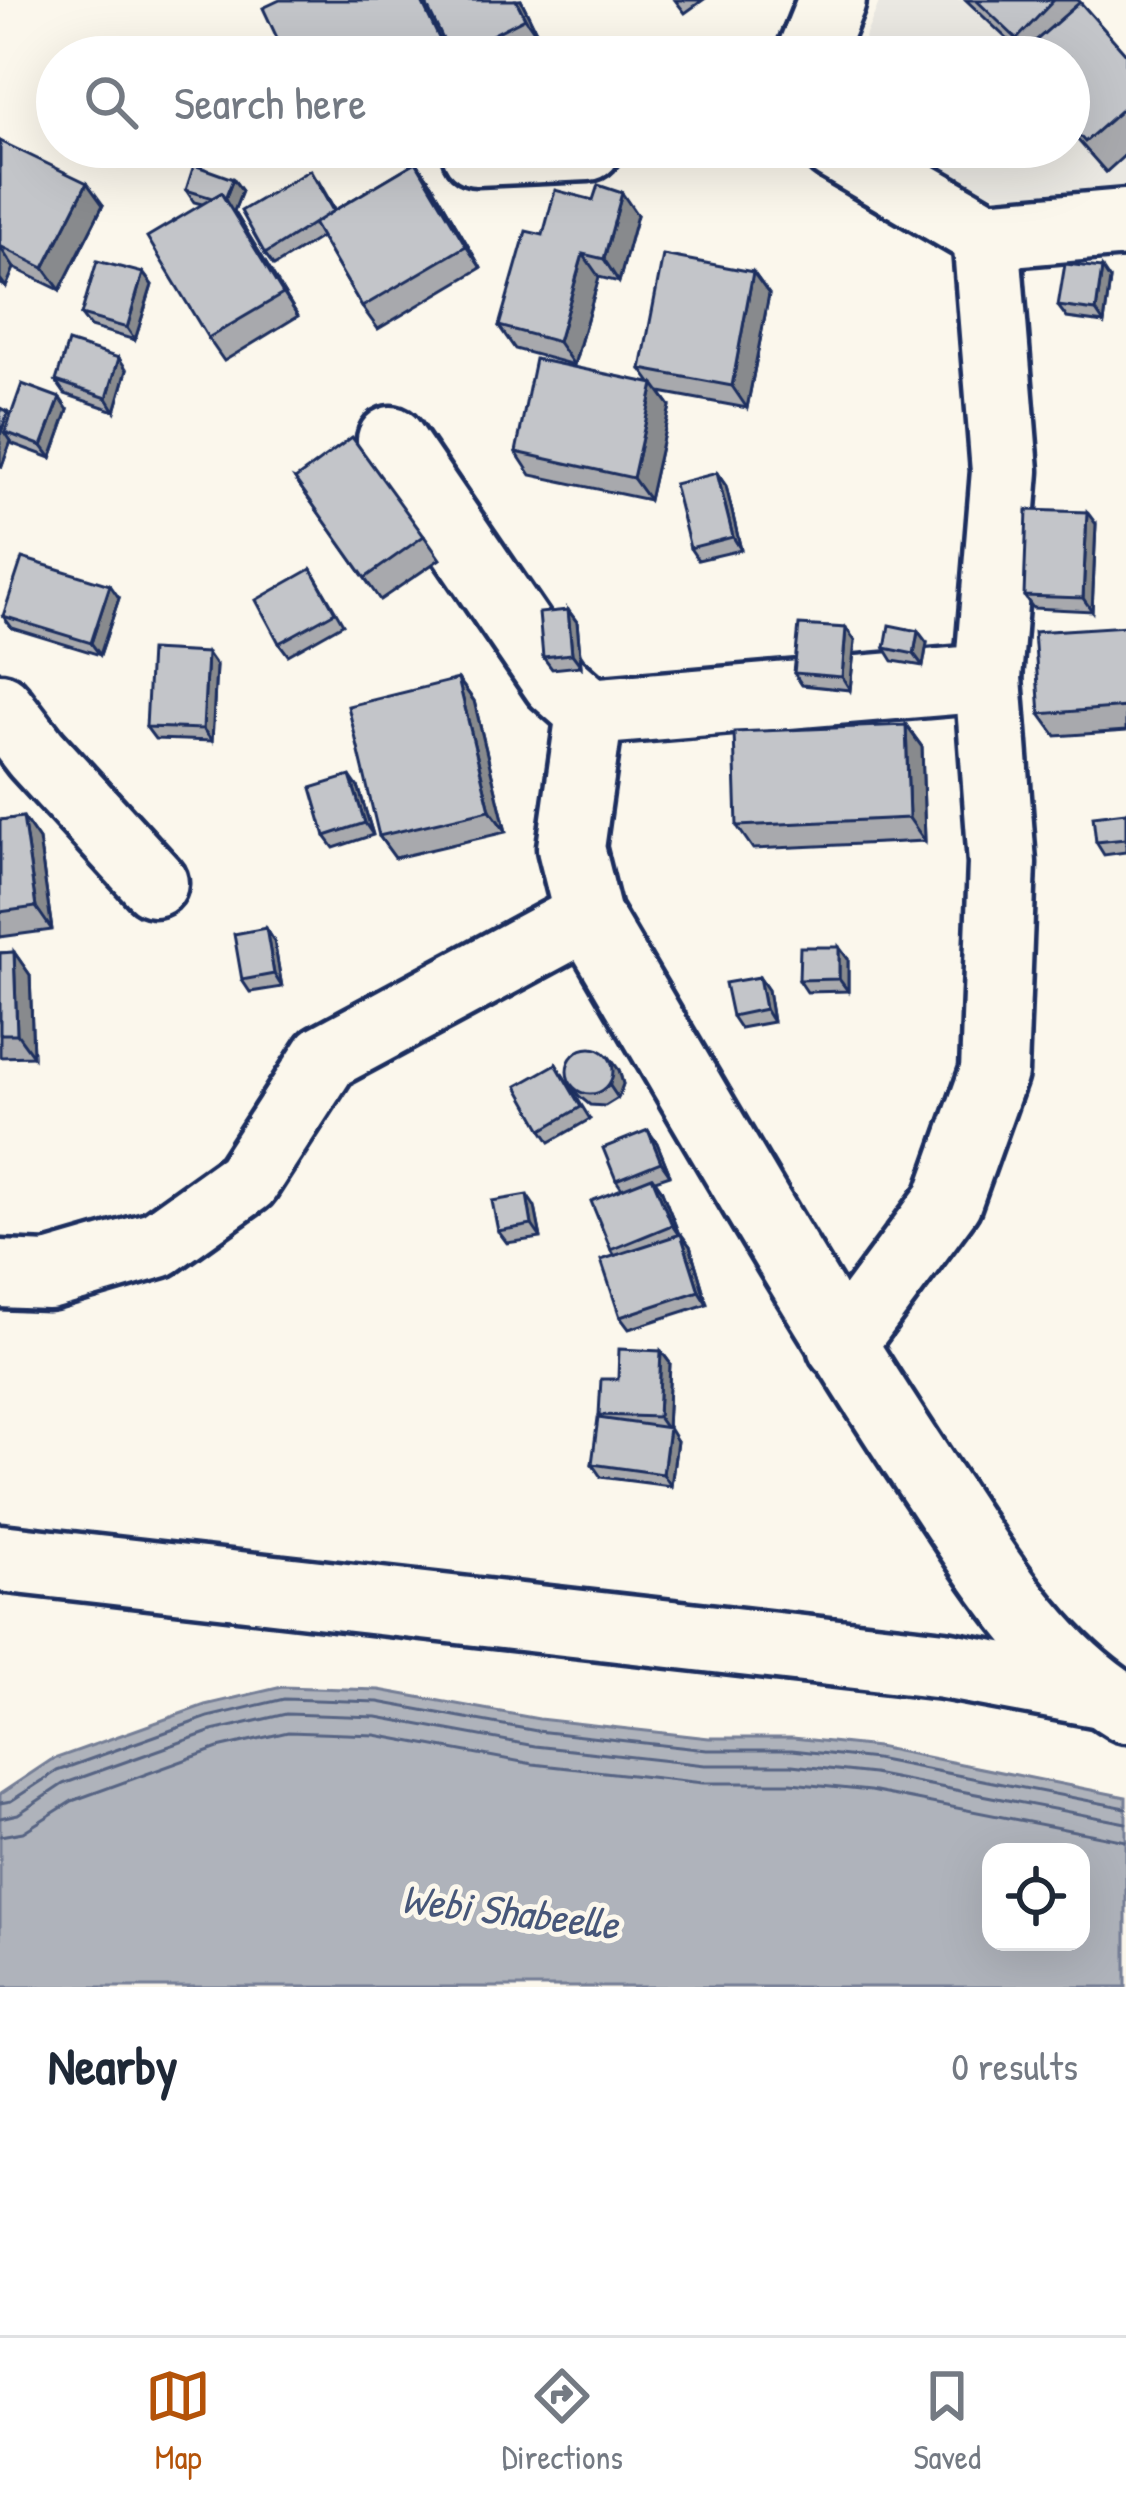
<!DOCTYPE html>
<style>
:root{--surface:#fff;--page:#f2f2f3;--text:#1f2937;--muted:#747a83;--line:#e0e1e3;--accent:#b45309}
body{margin:0;font-family:"Patrick Hand",sans-serif;background:var(--page);color:var(--text)}
.controls{position:absolute;right:36px;bottom:36px;display:grid;overflow:hidden;border-radius:24px;box-shadow:0 12px 48px #0002}
.controls button{width:108px;height:108px;display:grid;place-items:center;padding:0;border:0;border-bottom:3px solid var(--line);background:var(--surface);color:var(--text);font:60px sans-serif}
.list{margin:0;padding:0;list-style:none}
h2{display:flex;justify-content:space-between;align-items:center;height:156px;margin:0;padding:0 48px;font-size:51px}
h2 small{font-size:39px;font-weight:400;color:var(--muted)}
.icon{flex:none;width:66px;height:66px;fill:none;stroke:currentColor;stroke-width:2;stroke-linecap:round;stroke-linejoin:round}
.map{position:relative;flex:none;width:1126px;height:1987px;overflow:hidden}
.search{position:absolute;background:var(--surface);box-shadow:0 12px 48px #0002;left:36px;right:36px;top:36px;height:132px;display:flex;align-items:center;gap:30px;box-sizing:border-box;padding:0 42px;border-radius:66px;color:var(--muted);font-size:45px}
.sheet{height:348px;background:var(--surface)}
nav{display:flex;justify-content:space-around;align-items:center;box-sizing:border-box;height:168px;border-top:3px solid var(--line);background:var(--surface);font-size:33px;color:var(--muted)}
nav a{display:grid;justify-items:center;gap:6px}
nav .on{color:var(--accent)}
.map>svg:first-child{display:block}
.built{fill:#eae8e2}
.water{fill:#afb3bb;stroke:#747e96;stroke-width:3;fill-rule:evenodd}
.lines{fill:none;stroke-linecap:round;stroke-linejoin:round}
.shore{stroke:#566483;stroke-width:3}
.street-casing{stroke:#1b2f5e;stroke-width:75}
.street{stroke:#fbf7ec;stroke-width:66}
.wall{fill:#a8a9ad;stroke:#1b2f5e;stroke-width:3}
.shaded-wall{fill:#888a8d;stroke:#1b2f5e;stroke-width:3}
.building{fill:#c3c5c9;stroke:#1b2f5e;stroke-width:3}
.labels{text-anchor:middle;stroke-width:10;stroke-linejoin:round;paint-order:stroke}
.water-label{font-size:42px;font-style:italic;fill:#47577a;stroke:#fbf7ec}
</style>
<div class="map">
<svg width="1126" height="1987" viewBox="0 0 1126 1987">
<rect width="100%" height="100%" fill="#fbf7ec"/>
<filter id="ink" filterUnits="userSpaceOnUse"><feTurbulence type="fractalNoise" baseFrequency=".00833" numOctaves="2"/><feDisplacementMap in="SourceGraphic" scale="24" xChannelSelector="R" yChannelSelector="G"/><feConvolveMatrix kernelMatrix="1 2 1 2 8 2 1 2 1" color-interpolation-filters="sRGB"/></filter>
<g filter="url(#ink)">
<g class="built">
<path d="M880 0H966L1026 57H857Z"/>
<path d="M1069 131 1105 171 1126 154V206L1038 204 967 188 889 147H1069Z"/>
</g>
<path class="water" d="M282 1687 379 1690 539 1719 709 1738H793L877 1747 1126 1797V1987H0V1794L51 1760 205 1705ZM991 1852H1081V1942H991Z"/>
<g class="lines">
<g class="shore">
<path d="M0 1803 11 1801 57 1771 208 1717 284 1699 378 1702 537 1731 707 1750H792L875 1759 1126 1808"/>
<path d="M0 1818 18 1814 63 1784 212 1731 286 1714 377 1717 535 1746 705 1765H792L873 1774 1126 1823"/>
<path d="M0 1836 23 1832 72 1801 218 1748 288 1732 375 1735 533 1764 703 1783H791L870 1791 1126 1841"/>
</g>
<defs>
<g id="street">
<path d="M809 57 832 0"/>
<path d="M835 147 986 235 1126 223"/>
<path d="M476 152 588 147"/>
<path d="M391 440 556 682 590 712 988 678"/>
<path d="M0 707 36 754 154 883"/>
<path d="M590 712 571 848 588 916C699 1104 806 1294 927 1476 983 1559 1038 1656 1126 1709"/>
<path d="M0 1274 48 1276 158 1244 246 1181 326 1057 588 916"/>
<path d="M841 1346 948 1201 994 1072 1002 863 988 678 1005 471 986 235"/>
<path d="M0 1558 944 1665 1101 1694"/>
</g>
</defs>
<use href="#street" class="street-casing"/>
<use href="#street" class="street"/>
</g>
<g class="wall">
<path d="M521 0 541 41 509 57H286Z"/>
<path d="M675 0H703L685 13Z"/>
<path d="M966 0H1078L1126 54V154L1106 172 1069 130V57L1022 53Z"/>
<path d="M0 141 103 205 60 290 14 268 6 287 0 284Z"/>
<path d="M416 162 432 184 481 268 378 329 362 307 321 237 274 266 265 254 319 182 335 210Z"/>
<path d="M233 179 242 191 234 211 298 316 224 361 208 338 202 204 194 202 186 190Z"/>
<path d="M593 200 637 215 619 282 599 277 574 365 515 349 499 326 543 235Z"/>
<path d="M753 272 769 294 747 408 660 392 670 406 649 500 531 475 516 452 651 383 641 369Z"/>
<path d="M143 273 152 285 135 340 90 327 81 315Z"/>
<path d="M1110 280 1104 323 1067 318 1058 306Z"/>
<path d="M127 370 115 411 65 394 56 381Z"/>
<path d="M0 408 11 415 68 410 51 458 13 444 11 441 2 466H0Z"/>
<path d="M717 473 726 486 741 550 698 560 690 548Z"/>
<path d="M295 479 424 536 440 559 380 600Z"/>
<path d="M1096 524 1092 611 1033 608 1024 596Z"/>
<path d="M311 569 343 624 288 655 279 643Z"/>
<path d="M119 598 100 655 12 628 3 616Z"/>
<path d="M568 610 577 622 581 666 552 669 543 657Z"/>
<path d="M1126 626V731L1056 736 1040 714Z"/>
<path d="M846 628 855 641 850 690 802 685 794 673Z"/>
<path d="M927 643 923 666 893 661 885 648Z"/>
<path d="M216 666 212 741 155 739 146 727Z"/>
<path d="M458 679 474 701 506 832 395 858 379 836Z"/>
<path d="M906 725 922 747 925 841 753 849 737 826Z"/>
<path d="M359 789 373 835 334 848 325 836Z"/>
<path d="M1126 812V852L1104 855 1096 842Z"/>
<path d="M23 817 39 840 52 930 0 937V820Z"/>
<path d="M266 928 274 941 282 987 250 992 242 980Z"/>
<path d="M14 952 30 975 33 1056 0 1057V953Z"/>
<path d="M848 959V991L807 992 799 980Z"/>
<path d="M759 977 768 990 773 1022 740 1028 732 1016Z"/>
<path d="M556 1064 590 1119 550 1142 542 1130Z"/>
<path d="M619 1070 623 1084 618 1098 605 1106 590 1105 579 1096 570 1084Z"/>
<path d="M657 1143 670 1175 655 1180 661 1189 679 1234 690 1246 707 1304 629 1329 620 1317 615 1256 611 1250 622 1189 616 1180Z"/>
<path d="M535 1207 541 1238 507 1243 498 1231Z"/>
<path d="M661 1351 670 1363 667 1428 677 1441 671 1486 601 1477 592 1464 602 1419 599 1415 618 1379Z"/>
</g>
<g class="shaded-wall">
<path d="M421 0H426L452 57H448Z"/>
<path d="M516 0H521L541 41 525 18Z"/>
<path d="M416 162 432 184 481 268 466 246Z"/>
<path d="M233 179 242 191 234 211 298 316 224 202Z"/>
<path d="M87 183 103 205 60 290 44 268Z"/>
<path d="M622 193 637 215 619 282 604 259Z"/>
<path d="M0 247 14 268 6 287 0 279Z"/>
<path d="M583 254 599 277 574 365 558 342Z"/>
<path d="M1102 268 1110 280 1104 323 1096 311Z"/>
<path d="M753 272 769 294 747 408 732 386Z"/>
<path d="M143 273 152 285 135 340 127 328Z"/>
<path d="M119 358 127 370 115 411 107 398Z"/>
<path d="M654 384 670 406 649 500 633 478Z"/>
<path d="M60 398 68 410 51 458 42 446Z"/>
<path d="M8 412 17 424 5 432 11 441 2 466 0 464V435Z"/>
<path d="M717 473 726 486 741 550 733 537Z"/>
<path d="M1087 512 1096 524 1092 611 1083 598Z"/>
<path d="M110 585 119 598 100 655 91 643Z"/>
<path d="M568 610 577 622 581 666 572 654Z"/>
<path d="M846 628 855 641 850 690 842 677Z"/>
<path d="M918 631 927 643 923 666 914 654Z"/>
<path d="M207 653 216 666 212 741 203 729Z"/>
<path d="M458 679 474 701 506 832 490 810Z"/>
<path d="M906 725 922 747 925 841 909 818Z"/>
<path d="M350 776 359 789 373 835 365 823Z"/>
<path d="M23 817 39 840 52 930 36 907Z"/>
<path d="M266 928 274 941 282 987 274 974Z"/>
<path d="M839 947 848 959V991L839 979Z"/>
<path d="M14 952 30 975 33 1056 17 1034Z"/>
<path d="M759 977 768 990 773 1022 765 1009Z"/>
<path d="M610 1058 619 1070 623 1084 618 1098 610 1086Z"/>
<path d="M648 1130 657 1143 670 1175 661 1162Z"/>
<path d="M652 1177 661 1189 680 1237 672 1225Z"/>
<path d="M527 1195 535 1207 541 1238 532 1225Z"/>
<path d="M681 1234 690 1246 707 1304 699 1291Z"/>
<path d="M661 1351 670 1363 667 1430 658 1417Z"/>
<path d="M669 1428 677 1441 671 1486 663 1474Z"/>
</g>
<g class="building">
<path d="M280 0H421L448 57H286L263 8Z"/>
<path d="M424 0H516L525 18 451 56Z"/>
<path d="M976 0H1054L1017 39Z"/>
<path d="M1080 2 1126 54V106L1085 142 1069 124V57H1017Z"/>
<path d="M0 141 87 183 44 268 0 246Z"/>
<path d="M416 162 466 246 362 307 313 223Z"/>
<path d="M194 165 233 179 225 199 221 193 212 198 186 190Z"/>
<path d="M310 170 333 211 265 254 241 211Z"/>
<path d="M598 185 622 193 604 259 583 254 558 342 499 326 526 231 543 235 555 190 593 200Z"/>
<path d="M221 193 283 294 208 338 147 237Z"/>
<path d="M663 255 753 272 732 386 641 369Z"/>
<path d="M97 261 143 273 127 328 81 315Z"/>
<path d="M1065 264 1102 268 1096 311 1058 306Z"/>
<path d="M68 342 119 358 107 398 56 381Z"/>
<path d="M535 359 654 384 633 478 516 452Z"/>
<path d="M22 384 60 398 42 446 5 432Z"/>
<path d="M0 408 8 412 0 435Z"/>
<path d="M352 437 424 536 365 578 295 479Z"/>
<path d="M717 473 733 537 690 548 674 484Z"/>
<path d="M1027 510 1087 512 1083 598 1024 596Z"/>
<path d="M22 558 110 585 91 643 3 616Z"/>
<path d="M311 569 335 612 279 643 256 600Z"/>
<path d="M568 610 572 654 543 657 539 613Z"/>
<path d="M799 625 846 628 842 677 794 673Z"/>
<path d="M889 625 918 631 914 654 885 648Z"/>
<path d="M1126 626V707L1040 714 1034 632Z"/>
<path d="M150 650 207 653 203 729 146 727Z"/>
<path d="M458 679 490 810 379 836 348 706Z"/>
<path d="M906 725 909 818 737 826 734 732Z"/>
<path d="M350 776 365 823 325 836 311 788Z"/>
<path d="M1126 812V839L1096 842 1093 816Z"/>
<path d="M23 817 36 907 0 912V820Z"/>
<path d="M266 928 274 974 242 980 234 934Z"/>
<path d="M800 947H839V979L799 980Z"/>
<path d="M14 952 17 1034H0V953Z"/>
<path d="M759 977 765 1009 732 1016 725 983Z"/>
<circle cx="590" cy="1071" r="23"/>
<path d="M556 1064 581 1107 542 1130 517 1086Z"/>
<path d="M648 1130 661 1162 616 1180 603 1148Z"/>
<path d="M652 1177 672 1225 611 1250 591 1201Z"/>
<path d="M527 1195 532 1225 498 1231 492 1201Z"/>
<path d="M681 1234 699 1291 620 1317 601 1260Z"/>
<path d="M619 1349 661 1351 658 1417 599 1415 601 1379H618Z"/>
<path d="M598 1418 669 1428 663 1474 592 1464Z"/>
</g>
</g>
<g class="labels">
<g class="water-label">
<text transform="translate(510 1911) rotate(7)" y="15">Webi Shabeelle</text>
</g>
</g>
</svg>
<div class="controls">
<button><svg class="icon" aria-label="locate" viewBox="0 0 24 24"><circle cx="12" cy="12" r="6"/><path d="M12 2v4M12 18v4M2 12h4M18 12h4"/></svg></button>
</div>
<div class="search"><svg class="icon" aria-label="search" viewBox="0 0 24 24"><circle cx="10" cy="10" r="6"/><path d="M15 15l6 6"/></svg>Search here</div>
</div>
<section class="sheet">
<h2>Nearby<small>0 results</small></h2>
<ul class="list">
</ul>
</section>
<nav>
<a class="on"><svg class="icon" aria-label="map" viewBox="0 0 24 24"><path d="M3 6l6-2 6 2 6-2v14l-6 2-6-2-6 2zM9 4v14M15 6v14"/></svg>Map</a>
<a><svg class="icon" aria-label="directions" viewBox="0 0 24 24"><path d="M12 3l9 9-9 9-9-9zM9 14v-3h6M13 9l2 2-2 2"/></svg>Directions</a>
<a><svg class="icon" aria-label="saved" viewBox="0 0 24 24"><path d="M7 4h10v16l-5-4-5 4z"/></svg>Saved</a>
</nav>
